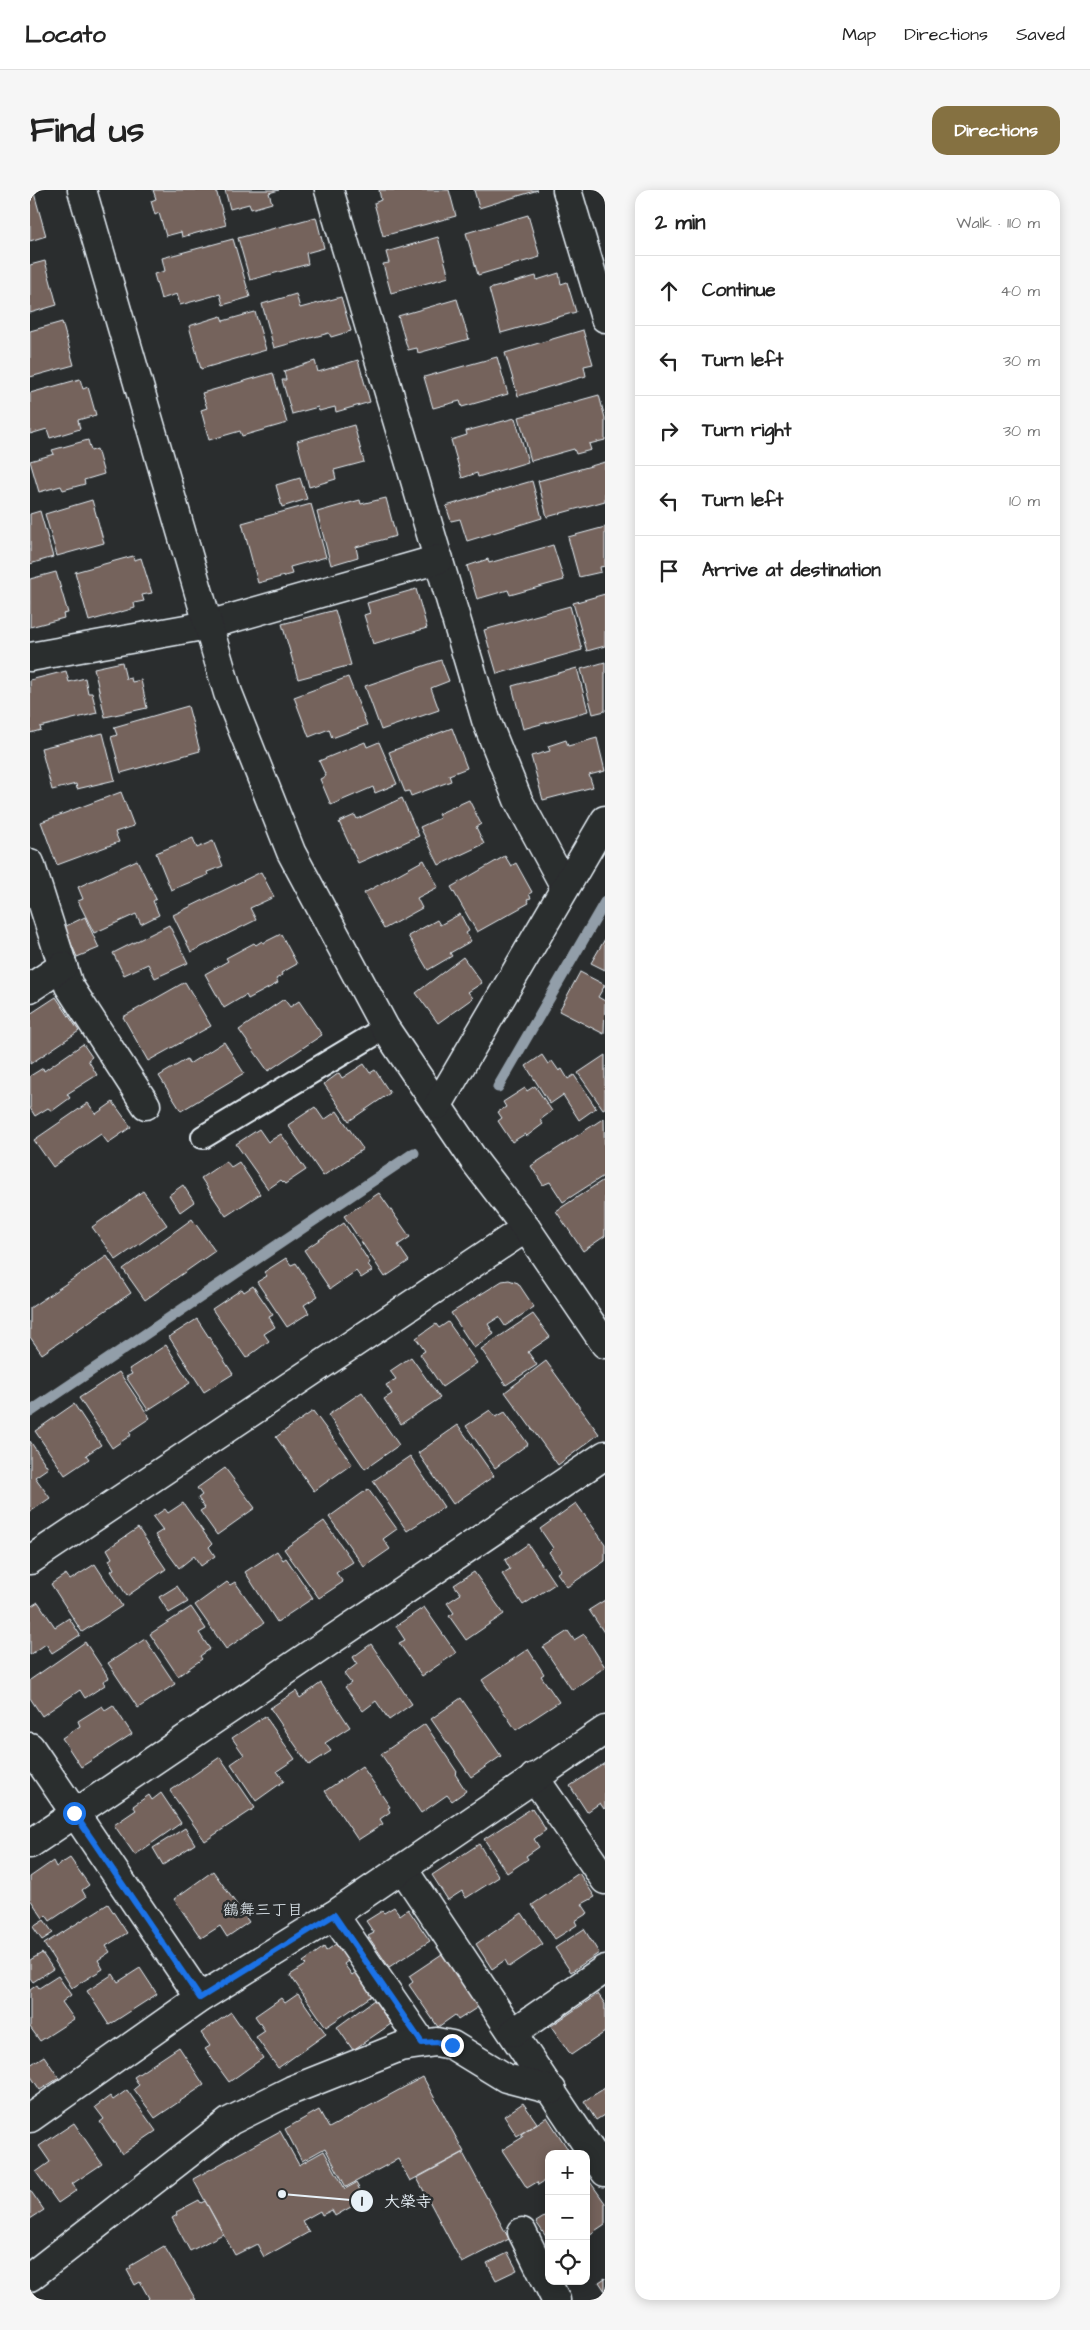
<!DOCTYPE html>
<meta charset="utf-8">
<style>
:root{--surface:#fff;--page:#f6f6f6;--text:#222;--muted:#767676;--line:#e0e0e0;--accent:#857141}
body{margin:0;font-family:"Architects Daughter","Klee One",sans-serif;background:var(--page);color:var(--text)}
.controls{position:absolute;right:15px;bottom:15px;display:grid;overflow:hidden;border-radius:10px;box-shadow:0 2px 12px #0003}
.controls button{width:45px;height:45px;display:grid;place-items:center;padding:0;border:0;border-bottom:1px solid var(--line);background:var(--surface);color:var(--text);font:25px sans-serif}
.stop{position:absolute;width:15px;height:15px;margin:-11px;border:4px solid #1a73e8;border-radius:50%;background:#fff}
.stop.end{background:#1a73e8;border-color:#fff;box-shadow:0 1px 5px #0008}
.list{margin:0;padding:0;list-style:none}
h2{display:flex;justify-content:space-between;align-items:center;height:65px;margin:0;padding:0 20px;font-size:21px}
h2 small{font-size:16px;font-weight:400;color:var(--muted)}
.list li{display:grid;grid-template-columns:32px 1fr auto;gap:15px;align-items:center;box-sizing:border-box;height:70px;padding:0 20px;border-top:1px solid var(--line)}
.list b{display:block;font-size:19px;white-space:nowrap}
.list em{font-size:16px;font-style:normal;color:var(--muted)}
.icon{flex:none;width:28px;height:28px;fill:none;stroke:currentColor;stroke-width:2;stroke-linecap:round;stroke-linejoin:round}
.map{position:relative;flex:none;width:575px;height:2110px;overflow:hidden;border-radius:15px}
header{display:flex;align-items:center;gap:30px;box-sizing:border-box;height:70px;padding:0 25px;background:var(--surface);border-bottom:1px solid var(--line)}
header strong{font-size:24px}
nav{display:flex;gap:28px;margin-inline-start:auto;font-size:18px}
.intro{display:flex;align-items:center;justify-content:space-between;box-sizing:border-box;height:120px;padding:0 30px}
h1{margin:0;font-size:35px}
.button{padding:12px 22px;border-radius:15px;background:var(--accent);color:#fff;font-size:18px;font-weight:700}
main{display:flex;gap:30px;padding:0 30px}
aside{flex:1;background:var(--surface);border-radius:15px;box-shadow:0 2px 12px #0003}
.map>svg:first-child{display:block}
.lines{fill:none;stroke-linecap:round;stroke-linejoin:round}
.stream{stroke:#929ea9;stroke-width:11}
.building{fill:#74635c;stroke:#e8f1f8}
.lane-casing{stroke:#e8f1f8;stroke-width:26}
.street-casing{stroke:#e8f1f8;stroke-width:31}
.secondary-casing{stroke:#e8f1f8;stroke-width:31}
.lane{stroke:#2a2d2e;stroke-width:22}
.street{stroke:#2a2d2e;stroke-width:28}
.secondary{stroke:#2a2d2e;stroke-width:28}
.route{stroke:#1a73e8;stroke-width:6}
.labels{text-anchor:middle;stroke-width:5;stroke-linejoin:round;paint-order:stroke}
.neighbourhood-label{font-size:16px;fill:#e8f1f8;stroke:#2a2d2e}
.leader{fill:none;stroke:#e8f1f8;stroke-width:2}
.callout-dot{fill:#e8f1f8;stroke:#2a2d2e;stroke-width:2}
.mark-label{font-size:15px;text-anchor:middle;font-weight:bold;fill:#111}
.callout-label{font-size:16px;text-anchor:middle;font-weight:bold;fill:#e8f1f8;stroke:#2a2d2e;stroke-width:5;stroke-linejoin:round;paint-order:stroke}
</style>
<header>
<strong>Locato</strong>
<nav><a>Map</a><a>Directions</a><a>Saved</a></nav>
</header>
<div class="intro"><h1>Find us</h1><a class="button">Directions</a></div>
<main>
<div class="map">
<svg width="575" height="2110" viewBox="0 0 575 2110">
<rect width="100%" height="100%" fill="#2a2d2e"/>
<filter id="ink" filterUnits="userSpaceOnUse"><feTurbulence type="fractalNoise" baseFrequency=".02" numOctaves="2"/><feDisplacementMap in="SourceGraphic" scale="10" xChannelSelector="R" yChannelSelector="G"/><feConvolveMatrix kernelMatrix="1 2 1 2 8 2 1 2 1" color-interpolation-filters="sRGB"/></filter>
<g filter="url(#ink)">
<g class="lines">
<g class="stream">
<path d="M468 897 575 712"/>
<path d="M0 1222 384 963"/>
</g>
</g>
<g class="building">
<path d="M123 0H186L196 35 152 47 151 42 136 46 129 23 125 25 121 11 126 9Z"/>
<path d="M195 0H249L239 3 242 13 221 19 219 14 200 19Z"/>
<path d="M349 0H419L426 26 353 46 344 13 351 10Z"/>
<path d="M444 0H508L449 18Z"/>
<path d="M4 3 16 46 0 51V4Z"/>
<path d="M498 25 510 67 448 85 436 43Z"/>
<path d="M286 27 294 58 276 63 278 74 220 90 208 48Z"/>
<path d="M408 47 419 87 361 103 353 74 359 73 356 62Z"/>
<path d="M203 49 220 107 193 115 190 104 150 115 147 104 131 109 124 84 135 81 132 68Z"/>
<path d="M15 71 27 115 0 123V75Z"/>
<path d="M529 83 531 94 537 92 546 122 471 143 459 99 506 86 507 90Z"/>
<path d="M266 104 270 118 311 107 321 141 301 147 299 143 244 158 232 114Z"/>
<path d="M427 109 439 149 388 163 387 158 378 160 368 126Z"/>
<path d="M225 122 236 160 171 179 159 136 191 126 193 131Z"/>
<path d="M32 132 44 175 0 187V141Z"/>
<path d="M553 140 563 174 554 176 556 186 488 206 475 163Z"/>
<path d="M467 167 478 204 432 217 430 211 403 218 394 187Z"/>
<path d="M328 170 340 212 306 222 305 217 289 221 288 217 262 224 252 190H256L254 181 285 171 288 182Z"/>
<path d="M243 183 257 233 212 246 210 241 179 250 171 220 177 218 172 203Z"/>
<path d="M50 189 53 199 58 197 66 225 48 230 50 239 20 248 17 239 0 244V203Z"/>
<path d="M569 205 575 228V250L559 254 561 260 546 264 544 259 501 271 489 227Z"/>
<path d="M485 228 498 272 448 287 447 283 432 288 421 250 437 245 436 241Z"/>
<path d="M324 235 334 272 304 280 306 289 279 297 267 251Z"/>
<path d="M58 250 61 261 67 259 74 284 54 290 55 294 33 300 31 296 9 302 0 271 24 264 22 260Z"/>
<path d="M575 272V311L517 327 508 291Z"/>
<path d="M270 288 277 309 252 317 246 295Z"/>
<path d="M502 291 512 328 437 351 430 329 421 331 416 316Z"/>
<path d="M356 308 366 346 326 357 328 367 301 375 287 322 330 310 331 314Z"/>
<path d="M62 310 74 353 27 366 15 324Z"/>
<path d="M281 314 296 367 260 377 262 384 228 393 212 333Z"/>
<path d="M10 321 23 367 0 374V324Z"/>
<path d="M575 337V376L570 377 571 382 549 387 538 347Z"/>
<path d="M523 355 534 390 480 405 478 400 447 409 437 376 458 369 459 373Z"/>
<path d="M103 366 104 370 111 368 122 403 112 405 114 411 104 413 105 418 59 431 45 382Z"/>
<path d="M26 382 38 423 33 424 34 428 0 437V389Z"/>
<path d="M386 399 397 438 343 454 334 425 340 423 337 413Z"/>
<path d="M575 404V456L557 461 543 413Z"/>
<path d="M540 416 552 460 467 484 454 440Z"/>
<path d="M305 420 321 475 268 489 252 434Z"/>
<path d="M411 470 419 491 401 498 409 520 351 540 335 496Z"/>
<path d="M92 472 96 489 101 488 102 492 111 490 117 518 75 527 64 478Z"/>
<path d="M575 472V521L563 524 551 479Z"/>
<path d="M547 478 558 521 493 539 482 496Z"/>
<path d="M36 481 39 492 55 488 58 503H62L67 523 10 537 11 540 0 543V490Z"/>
<path d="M318 487 337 535 302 548 299 539 279 547 264 507Z"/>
<path d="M158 516 170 561 91 583 81 547 87 545 84 537Z"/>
<path d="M422 538 437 578 419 585 421 591 381 606 379 601 375 602 359 562Z"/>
<path d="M73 543 85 590 47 599 46 594 22 600 11 558Z"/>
<path d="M567 548 575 581 559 585 563 597 513 610 501 566 520 561 518 556 536 550 538 556Z"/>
<path d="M335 552 337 557 349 552 367 594 345 603 343 597 301 615 290 589 296 586 289 571Z"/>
<path d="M91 602 104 636 85 642 89 652 27 675 11 632Z"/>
<path d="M372 608 389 646 328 673 309 632 325 625 327 629Z"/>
<path d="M439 610 451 634 446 637 454 654 409 675 390 637 410 628 408 624Z"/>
<path d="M163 648 167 658 183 651 193 676 177 682 178 685 141 700 126 663Z"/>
<path d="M475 666 481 676 486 673 502 702 499 704 501 708 497 709 499 713 447 742 421 697Z"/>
<path d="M107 670 126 709 123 711 129 725 111 734 106 724 64 743 48 711 53 709 48 697Z"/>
<path d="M394 670 408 697 387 708 392 718 354 739 334 703Z"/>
<path d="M231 682 244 707 220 718 226 730 161 762 143 725Z"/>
<path d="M430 724 439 741 436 743 441 751 420 763 422 766 398 780 378 746 407 730 410 735Z"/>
<path d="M55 727 69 758 47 767 34 737Z"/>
<path d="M139 735 158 773 125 788 118 774 94 785 83 763Z"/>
<path d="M251 744 267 774 251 783 252 785 246 789 248 793 218 809 216 805 194 818 175 784 198 771 196 768 224 753 226 755 232 751 233 753Z"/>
<path d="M575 749V780L561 773Z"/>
<path d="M433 767 452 793 438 802 443 808 408 833 386 803Z"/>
<path d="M550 782 575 795 568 807 575 811 574 844 529 821Z"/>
<path d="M155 792 181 836 118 871 93 827Z"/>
<path d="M26 807 49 841 0 874V824Z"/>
<path d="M254 809 260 817 269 811 292 845 238 881 209 840Z"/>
<path d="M194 852 214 883 151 921 129 886 157 869 159 874Z"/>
<path d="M53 854 62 867 58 870 67 885 37 904 40 908 22 921 18 918 5 926 0 918V886L13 878 14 881Z"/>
<path d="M512 865 518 874 522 871 529 881 532 879 538 889 544 885 566 918 549 930 533 905 520 914 496 876Z"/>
<path d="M575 865V918L573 919 548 883Z"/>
<path d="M334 874 340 883 345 880 360 903 319 931 294 894 309 883 312 888Z"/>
<path d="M505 896 522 921 510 930 513 934 497 946 495 944 482 952 468 931 472 928 468 922 476 917 473 912 495 898 497 901Z"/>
<path d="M83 912 101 937 78 953 71 944 23 977 4 950 58 913 66 924Z"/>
<path d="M285 917 294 930 307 921 333 959 293 986 258 935Z"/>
<path d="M574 928 575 985 533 1012 520 992 513 995 501 976Z"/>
<path d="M229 939 238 952 251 944 276 980 255 994 251 990 238 999 206 954Z"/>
<path d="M196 971 201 977 209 972 230 1004 196 1026 171 988Z"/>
<path d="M575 989V1046L553 1061 526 1021Z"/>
<path d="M153 995 164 1012 150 1022 139 1005Z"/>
<path d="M113 1001 137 1035 86 1070 62 1037Z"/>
<path d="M349 1003 380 1047 368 1055 379 1071 355 1087 314 1026Z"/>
<path d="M162 1029 185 1061 115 1110 93 1079Z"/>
<path d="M314 1033 340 1073 338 1074 342 1081 331 1088 326 1081 300 1099 274 1060Z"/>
<path d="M77 1066 101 1103 12 1164 0 1147V1118Z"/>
<path d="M256 1068 261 1075 266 1073 288 1106 274 1115 279 1123 257 1137 227 1092 237 1086 234 1082Z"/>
<path d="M479 1090 488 1093 504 1117 475 1136 469 1127 458 1134 464 1144 444 1158 421 1123 472 1091Z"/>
<path d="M223 1096 243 1125 239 1127 245 1137 234 1144 239 1151 216 1168 182 1119 212 1099 214 1102Z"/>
<path d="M503 1124 520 1147 498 1162 507 1175 476 1195 451 1159Z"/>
<path d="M167 1129 203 1184 174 1202 139 1147Z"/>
<path d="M418 1132 447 1173 412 1197 390 1164 395 1161 386 1148 406 1134 409 1138Z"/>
<path d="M136 1155 160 1193 118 1220 96 1187 102 1184 99 1179Z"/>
<path d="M381 1167 410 1208 371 1234 354 1209 362 1204 356 1195 366 1189 360 1181Z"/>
<path d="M516 1171 569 1244 528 1275 475 1202Z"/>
<path d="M89 1182 120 1228 99 1242 101 1245 82 1258 49 1208Z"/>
<path d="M332 1202 369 1255 335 1279 298 1225Z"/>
<path d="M44 1214 71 1255 56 1265 59 1269 35 1285 5 1241Z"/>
<path d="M460 1220 466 1227 475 1222 498 1254 465 1278 436 1236Z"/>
<path d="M283 1221 322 1274 284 1301 246 1247Z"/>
<path d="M428 1235 464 1286 423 1314 388 1263Z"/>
<path d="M0 1251 18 1278 5 1287 20 1308 0 1322Z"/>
<path d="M380 1266 414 1317 377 1341 343 1291Z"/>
<path d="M195 1278 225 1318 187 1345 170 1321 175 1318 168 1308 172 1305 167 1298Z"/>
<path d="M338 1299 367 1339 353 1349 360 1359 334 1377 299 1327Z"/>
<path d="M153 1313 182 1354 179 1357 185 1366 171 1376 164 1366 149 1378 125 1345 133 1340 123 1327 135 1319 138 1323Z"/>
<path d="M546 1313 575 1354V1371L537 1397 527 1383 531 1380 519 1362 523 1358 510 1339Z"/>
<path d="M294 1331 323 1372 306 1383 313 1392 289 1408 254 1359Z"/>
<path d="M108 1338 136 1379 97 1406 81 1381 84 1379 79 1370 82 1368 77 1359Z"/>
<path d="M498 1354 525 1394 493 1415 472 1384 480 1379 475 1370Z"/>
<path d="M247 1361 253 1370 256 1368 283 1408 247 1432 215 1382Z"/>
<path d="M65 1374 92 1416 52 1442 21 1394 36 1384 40 1390Z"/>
<path d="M444 1382 474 1424 436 1450 419 1426 424 1423 417 1413 431 1404 424 1395Z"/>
<path d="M197 1392 200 1395 205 1392 234 1433 196 1459 165 1415Z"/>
<path d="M147 1396 158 1412 139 1423 129 1407Z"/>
<path d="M575 1410V1444L559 1420Z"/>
<path d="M8 1412 25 1437 39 1428 50 1445 22 1463 16 1454 0 1465V1417Z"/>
<path d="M161 1417 176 1439 169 1443 180 1459 170 1466 172 1469 148 1486 120 1444Z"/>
<path d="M394 1417 426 1463 392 1486 369 1453 375 1450 366 1436Z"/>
<path d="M538 1441 544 1450 554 1444 575 1477 542 1500 513 1457Z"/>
<path d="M115 1449 145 1494 108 1518 78 1473Z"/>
<path d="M55 1452 79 1488 73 1491 75 1495 55 1508 50 1500 12 1526 0 1508V1490Z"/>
<path d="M341 1454 382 1514 359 1530 346 1511 333 1521 315 1497 321 1493 314 1484 327 1474 323 1467Z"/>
<path d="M498 1459 514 1484 511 1486 529 1512 486 1540 452 1490Z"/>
<path d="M291 1493 320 1537 295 1553 301 1561 279 1575 240 1518 266 1501 270 1508Z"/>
<path d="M431 1508 471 1566 441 1587 401 1529Z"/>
<path d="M83 1515 102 1544 51 1577 32 1548 50 1536 48 1531 72 1516 75 1520Z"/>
<path d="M235 1526 265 1569 247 1581 254 1591 226 1611 201 1574 214 1565 202 1548Z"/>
<path d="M395 1534 427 1582 425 1584 436 1601 422 1611 417 1605 391 1623 351 1564Z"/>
<path d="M190 1567 225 1618 175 1651 140 1601Z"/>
<path d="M575 1573V1618L574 1619 570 1613 557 1622 540 1596Z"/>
<path d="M332 1576 360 1617 358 1618 360 1622 350 1629 353 1634 328 1650 295 1601Z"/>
<path d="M131 1603 151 1633 105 1665 84 1635 106 1620 103 1616 119 1605 122 1610Z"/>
<path d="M502 1618 516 1640 504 1649 509 1657 496 1666 498 1669 477 1683 454 1649Z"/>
<path d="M155 1638 165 1654 133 1675 123 1658Z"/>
<path d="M449 1654 469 1687 436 1708 432 1701 418 1710 402 1685Z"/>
<path d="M40 1668 59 1695 52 1700 56 1707 20 1731 16 1725 13 1728 0 1709V1687L23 1671 26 1677Z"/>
<path d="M183 1681 219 1732 197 1747 190 1736 171 1748 144 1709Z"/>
<path d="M549 1683 565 1707 552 1714 558 1723 545 1731 547 1735 525 1749 502 1715Z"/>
<path d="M78 1714 97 1743 76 1756 80 1762 68 1770 73 1779 42 1798 14 1754Z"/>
<path d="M364 1717 370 1725 378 1719 400 1751 359 1777 338 1746 344 1743 336 1731 352 1721 354 1723Z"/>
<path d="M492 1723 513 1754 479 1777 475 1770 462 1779 446 1754Z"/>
<path d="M14 1730 23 1743 12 1750 3 1737Z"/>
<path d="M554 1739 569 1763 541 1782 525 1758Z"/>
<path d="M306 1754 318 1771 314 1774 322 1785 330 1779 346 1803 296 1837 260 1785 276 1775 273 1772 294 1757 296 1761Z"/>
<path d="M12 1763 23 1779 3 1792 0 1788V1770Z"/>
<path d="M412 1764 448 1817 428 1830 425 1825 408 1837 379 1795 383 1792 379 1786Z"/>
<path d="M110 1778 127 1804 79 1835 57 1801 83 1784 88 1792Z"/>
<path d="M28 1786 41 1805 32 1812 44 1829 10 1851 0 1837V1800L7 1795 9 1798Z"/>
<path d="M268 1804 296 1844 248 1878 226 1847 235 1841 225 1826 251 1808 255 1813Z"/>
<path d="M568 1804 575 1814V1842L541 1865 521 1836Z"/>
<path d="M344 1810 361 1834 323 1860 307 1837Z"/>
<path d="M201 1822 233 1868 199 1892 175 1859 180 1856 171 1843Z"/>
<path d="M149 1857 174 1895 125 1928 104 1899 109 1895 104 1887Z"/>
<path d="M14 1866 29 1888 10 1900 0 1885V1875Z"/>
<path d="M393 1887 434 1962 380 1991 368 1969 316 1997 295 1958 272 1971 255 1939 289 1920 299 1938Z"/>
<path d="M575 1898V1926L574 1925 566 1930 554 1911Z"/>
<path d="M97 1900 126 1941 92 1964 70 1932 74 1929 65 1917 80 1906 83 1910Z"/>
<path d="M493 1913 507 1933 487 1946 474 1926Z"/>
<path d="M517 1927 541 1964H519V1988L508 1995 507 1992 497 1998 472 1960 493 1947 491 1944Z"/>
<path d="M44 1933 72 1974 42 1994 47 2000 28 2013 6 1982 20 1972 9 1956Z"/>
<path d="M250 1941 269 1975 294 1961 315 1999 326 1993 335 2009 305 2026 302 2020 292 2025 290 2021 272 2031 279 2042 234 2067 227 2054 205 2065 163 1989Z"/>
<path d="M433 1963 479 2049 432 2073 387 1988Z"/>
<path d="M556 1986 575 2013V2034L556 2047Z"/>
<path d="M0 2000 14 2020 0 2029Z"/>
<path d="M169 2010 171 2013 175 2011 193 2044 160 2061 142 2028 147 2025 146 2022Z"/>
<path d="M519 2024V2051L506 2032Z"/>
<path d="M134 2056 166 2110H117L119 2108 110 2092 105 2095 97 2080 101 2078 100 2076Z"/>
<path d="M478 2063 487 2080 466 2090 457 2073Z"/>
<path d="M575 2088V2101L569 2092Z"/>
</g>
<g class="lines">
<defs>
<path id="lane" d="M173 947 355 838"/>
<g id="street">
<path d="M299 0 456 530 488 610 535 697"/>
<path d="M537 0 575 128"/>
<path d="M0 467 178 435 409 369"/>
<path d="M0 673 39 796 116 915"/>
<path d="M0 798 33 776"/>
<path d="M0 1370 496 1038"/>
<path d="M0 1557 170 1808"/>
<path d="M504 1587 575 1690"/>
<path d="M0 1654 575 1265"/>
<path d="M373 1679 575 1982"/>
<path d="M304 1725 392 1853"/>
<path d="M484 1842 575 1779"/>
<path d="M492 2042 526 2110"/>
<path d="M0 2087 200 1931 262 1900 370 1857 406 1852 422 1855 476 1888 522 1900"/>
</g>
<g id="secondary">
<path d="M52 0 198 503 261 662 355 838 446 973 496 1038 575 1154"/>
<path d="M408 915 575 630"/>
<path d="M0 1928 170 1808 304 1725 575 1540"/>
</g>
</defs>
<use href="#lane" class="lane-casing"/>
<use href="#street" class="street-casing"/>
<use href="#secondary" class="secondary-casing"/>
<use href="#lane" class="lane"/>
<use href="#street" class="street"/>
<use href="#secondary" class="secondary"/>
</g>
</g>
<g class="lines" filter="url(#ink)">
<path class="route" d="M44 1623 170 1808 304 1725 392 1853 406 1852 422 1855"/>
</g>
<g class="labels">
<g class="neighbourhood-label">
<text x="233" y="1725">鶴舞三丁目</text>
</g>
</g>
<path class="leader" d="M252 2004L332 2011"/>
<g class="callout-dot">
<circle cx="252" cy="2004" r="5"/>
<circle cx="332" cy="2011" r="12"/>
</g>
<g class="mark-label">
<text x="332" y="2016">1</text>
</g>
<g class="callout-label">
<text x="378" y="2017">大榮寺</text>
</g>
</svg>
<div class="controls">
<button>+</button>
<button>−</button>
<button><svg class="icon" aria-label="locate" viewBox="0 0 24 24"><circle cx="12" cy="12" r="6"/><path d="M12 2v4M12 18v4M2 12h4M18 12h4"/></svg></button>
</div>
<div class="stop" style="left:44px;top:1623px"></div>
<div class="stop end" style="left:422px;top:1855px"></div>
</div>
<aside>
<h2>2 min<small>Walk · 110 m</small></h2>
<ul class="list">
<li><svg class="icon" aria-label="ahead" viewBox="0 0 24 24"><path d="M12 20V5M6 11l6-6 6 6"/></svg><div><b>Continue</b></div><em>40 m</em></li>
<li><svg class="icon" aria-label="left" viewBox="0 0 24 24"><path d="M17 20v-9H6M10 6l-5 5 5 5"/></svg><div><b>Turn left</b></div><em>30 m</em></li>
<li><svg class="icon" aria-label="right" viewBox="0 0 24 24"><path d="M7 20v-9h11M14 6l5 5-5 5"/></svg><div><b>Turn right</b></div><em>30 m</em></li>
<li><svg class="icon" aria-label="left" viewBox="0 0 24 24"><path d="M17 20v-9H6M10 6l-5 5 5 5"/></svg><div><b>Turn left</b></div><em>10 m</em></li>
<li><svg class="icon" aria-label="arrive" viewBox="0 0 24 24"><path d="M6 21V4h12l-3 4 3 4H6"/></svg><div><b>Arrive at destination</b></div></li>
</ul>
</aside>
</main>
